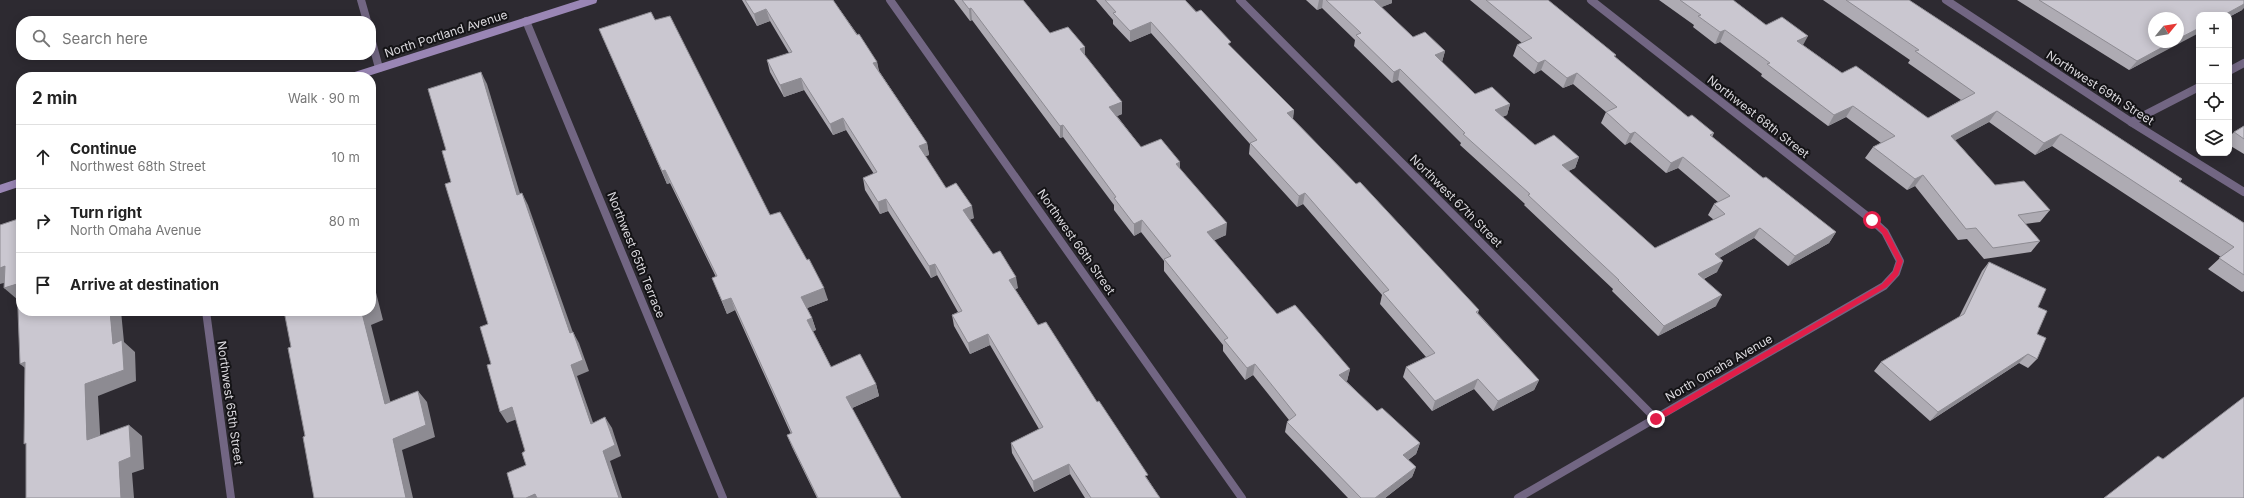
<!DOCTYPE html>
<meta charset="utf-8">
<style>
:root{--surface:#fff;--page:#f2f2f2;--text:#222;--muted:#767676;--line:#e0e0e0}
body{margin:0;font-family:Inter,sans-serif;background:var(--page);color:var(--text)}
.controls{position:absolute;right:12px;top:12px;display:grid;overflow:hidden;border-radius:8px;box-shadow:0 2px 10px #0003}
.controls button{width:36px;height:36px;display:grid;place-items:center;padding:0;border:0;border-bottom:1px solid var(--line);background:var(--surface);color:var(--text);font:20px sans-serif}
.compass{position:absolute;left:2148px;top:12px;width:36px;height:36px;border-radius:50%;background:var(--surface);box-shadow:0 2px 10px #0003;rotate:60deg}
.stop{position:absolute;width:12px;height:12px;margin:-9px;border:3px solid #e11d48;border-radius:50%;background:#fff}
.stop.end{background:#e11d48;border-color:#fff;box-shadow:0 1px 4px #0008}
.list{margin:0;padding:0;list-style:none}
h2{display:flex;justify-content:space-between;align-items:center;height:52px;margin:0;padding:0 16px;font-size:17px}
h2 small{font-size:13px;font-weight:400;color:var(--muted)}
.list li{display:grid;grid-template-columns:26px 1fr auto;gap:12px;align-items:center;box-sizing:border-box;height:64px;padding:0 16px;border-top:1px solid var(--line)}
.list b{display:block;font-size:15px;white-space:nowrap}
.list p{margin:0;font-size:13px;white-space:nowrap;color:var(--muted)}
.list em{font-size:13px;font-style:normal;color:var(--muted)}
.icon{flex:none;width:22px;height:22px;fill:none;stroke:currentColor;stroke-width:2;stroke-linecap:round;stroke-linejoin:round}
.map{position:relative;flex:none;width:2244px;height:498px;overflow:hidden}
.search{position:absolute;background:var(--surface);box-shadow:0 2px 10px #0003;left:16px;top:16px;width:360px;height:44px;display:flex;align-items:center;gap:10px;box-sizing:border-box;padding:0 14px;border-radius:16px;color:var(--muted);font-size:15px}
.panel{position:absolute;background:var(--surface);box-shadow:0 2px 10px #0003;left:16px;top:72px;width:360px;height:244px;border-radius:16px}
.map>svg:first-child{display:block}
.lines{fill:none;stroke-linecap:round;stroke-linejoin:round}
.street{stroke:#726683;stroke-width:8}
.secondary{stroke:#9a86b5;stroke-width:8}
.wall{fill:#aeabb3}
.shaded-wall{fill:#8d8b92}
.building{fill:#cac7d0;stroke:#8d8b92}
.route{fill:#e11d48}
.labels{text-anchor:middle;stroke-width:4;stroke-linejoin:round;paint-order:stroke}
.street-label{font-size:12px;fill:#dad8dd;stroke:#141316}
</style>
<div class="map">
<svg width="2244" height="498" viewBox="0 0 2244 498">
<rect width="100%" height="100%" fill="#2d2a31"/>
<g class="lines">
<g class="street">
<path d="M361 0 367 21"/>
<path d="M890 0 1242 498"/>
<path d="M1240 0 1656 419"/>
<path d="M1946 0 2131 122 2244 192"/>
<path d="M526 21 723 498"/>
<path d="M371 38 379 68"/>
<path d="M2229 71 2244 63"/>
<path d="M2131 122 2199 87"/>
<path d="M206 311 231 498"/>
<path d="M1518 498 1884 286 1896 273 1900 261 1885 232 1872 220 1591 0"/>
</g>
<g class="secondary">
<path d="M352 77 593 0"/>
<path d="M0 189 21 182"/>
</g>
</g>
<g class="wall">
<path d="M742 0H833L877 62 879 71 927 143 929 155 925 156 946 188 974 218 969 220 993 254 1018 288 1015 289 1038 325 1097 402 1160 498H1085L1070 474 1034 492 1012 453 1011 443 1039 429 990 345 970 354 954 326 952 315 958 312 937 275 931 278 888 211 880 214 865 190 863 178 874 174 846 130 833 135 804 90 784 97 770 72 767 60 789 53 770 21 757 26Z"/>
<path d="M954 0H1023L1050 33 1085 47V57L1122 114 1117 116 1141 147 1180 169 1226 235 1214 240 1277 314 1350 369 1347 381H1346L1377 411 1420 443 1416 454 1408 460 1416 467 1412 477 1385 498H1348L1285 432 1287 422 1289 420 1253 375 1245 380 1223 351V345L1164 271V261L1141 232 1134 236 1114 210V205L1063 137 1060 138 972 20 970 21Z"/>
<path d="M1096 0H1185L1294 110 1293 119 1479 310 1478 313 1539 380 1534 390 1493 411 1474 389 1432 411 1403 377 1406 367 1426 357 1380 304 1382 295 1303 204 1297 207 1249 154 1250 144 1151 33 1130 42 1113 24V20Z"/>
<path d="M1306 0H1392V3L1381 7 1413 37 1445 51 1442 62 1475 94 1510 104 1507 115 1502 117 1535 145 1579 157 1575 168 1568 171 1655 248 1714 220 1708 215 1714 204 1718 202 1678 168 1666 173 1630 142 1625 145 1601 123 1606 112 1573 84 1563 88 1541 70 1534 74 1513 56 1517 45 1522 43 1470 0H1548L1616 55 1615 57 1688 117 1714 133 1712 137 1763 178 1836 232 1829 243 1788 266 1754 238 1719 258 1717 272 1704 279 1716 306 1658 336 1612 291 1613 289 1524 205 1525 204 1460 145 1461 143 1398 80 1392 83 1354 46 1355 40 1322 8 1317 10Z"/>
<path d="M1659 0H1733L1766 25 1803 45 1842 73 1928 118 1961 100 1908 63 1910 60 1823 0H1909L2182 179 2180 182 2244 223V291L2242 292 2208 269 2221 257 2052 146 2035 155 1989 122 1955 140 1995 185 2050 210 2040 222 2025 224 2040 241 2031 252 1984 259 1967 239 1958 240 1915 186 1907 190 1865 158 1873 147 1881 143 1846 117 1828 126 1761 76 1762 74 1720 42 1715 44 1693 27 1694 25Z"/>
<path d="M2017 0H2244L2242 10 2229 17V15L2129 70Z"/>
<path d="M655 20 770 215 828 300 807 308 812 318 816 330 813 331 831 367 876 384 879 396 852 408 901 498H817L792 447 787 435 791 434 735 310 727 314 712 278 716 277 670 183 667 184 599 29Z"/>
<path d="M2244 126V154L2229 145V137L2234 132Z"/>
<path d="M1989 262 2038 307 2037 334V359L2028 368 2019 363 1930 421 1874 371 1881 362 1959 317 1982 271Z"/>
</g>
<g class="shaded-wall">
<path d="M1319 0H1323L1322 8 1317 10Z"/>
<path d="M1374 0H1392V3L1372 11Z"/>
<path d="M2244 4V8L2242 10 2229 17V15H2224Z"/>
<path d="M971 8 972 20 970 21 969 9Z"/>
<path d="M766 9 770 21 757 26 754 14Z"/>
<path d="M1151 22V33L1130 42V31Z"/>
<path d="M2199 28V33L2129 70 2137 61 2172 42H2178V39Z"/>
<path d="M1725 30 1720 42 1715 44 1720 32Z"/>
<path d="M1808 36 1802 47 1797 41Z"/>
<path d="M1085 47V59L1080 49Z"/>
<path d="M1445 51 1442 62 1432 66 1435 55Z"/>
<path d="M1545 60 1541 70 1534 74 1538 63Z"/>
<path d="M877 62 879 74 873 63Z"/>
<path d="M1400 69 1398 80 1392 83 1394 72Z"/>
<path d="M481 72 487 84 524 207 517 195Z"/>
<path d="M1577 73 1573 84 1563 88 1567 78Z"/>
<path d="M801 78 804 90 784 97 780 85Z"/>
<path d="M1122 102V114L1110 119 1109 107Z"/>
<path d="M1510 104 1507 115 1492 121 1495 110Z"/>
<path d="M1853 106 1846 117 1828 126 1834 115Z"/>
<path d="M1294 110 1292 121 1287 113Z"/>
<path d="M1997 111 1989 122 1943 147 1951 136Z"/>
<path d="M843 118 846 130 833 135 830 124Z"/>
<path d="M1063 125V137L1060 138V126Z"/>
<path d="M1635 132 1630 142 1625 145 1630 134Z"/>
<path d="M2061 134 2052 146 2035 155 2044 143Z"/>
<path d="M927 143 929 155 921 158 919 146Z"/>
<path d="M1579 157 1575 168 1558 176 1562 165Z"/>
<path d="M1683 157 1678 168 1666 173 1671 163Z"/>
<path d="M1180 162V174L1176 164Z"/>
<path d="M371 165 373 173 371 174Z"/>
<path d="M665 170 670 183 667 184 662 171Z"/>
<path d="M1923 175 1915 186 1907 190 1915 179Z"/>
<path d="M522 193 528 205 577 344 570 333Z"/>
<path d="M1305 193 1303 204 1297 207 1299 196Z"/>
<path d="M886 199 888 211 880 214 878 202Z"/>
<path d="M972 206 974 218 964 222 963 210Z"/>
<path d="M1142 220 1141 232 1134 236V224Z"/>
<path d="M1227 223 1226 235 1207 244V232Z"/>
<path d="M1760 228 1754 238 1709 264 1715 254Z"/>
<path d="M1836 232 1829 243 1788 266 1795 256Z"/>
<path d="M1723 261 1717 272 1692 284 1698 274Z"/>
<path d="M935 264 937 275 931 278 929 266Z"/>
<path d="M5 266 18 279 0 284V268Z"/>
<path d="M371 273 383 320 371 325 394 416 385 404 362 313 367 311H371Z"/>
<path d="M1016 277 1018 288 1011 291 1009 280Z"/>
<path d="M17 284 18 300 4 288Z"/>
<path d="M824 288 828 300 805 309 801 297Z"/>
<path d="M1722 295 1716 306 1658 336 1664 326Z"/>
<path d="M731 298 735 310 727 314 722 301Z"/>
<path d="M110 311H121L124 342 135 352 136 381 98 396 101 451 87 440 85 384 113 344Z"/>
<path d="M812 318 816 330 811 332 807 320Z"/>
<path d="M573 332 579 343 589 371 577 376 597 434 591 424 571 365Z"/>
<path d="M988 334 990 345 970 354 968 343Z"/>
<path d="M2028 354 2019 363 1930 421 1938 412Z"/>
<path d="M25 362 34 375 20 364Z"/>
<path d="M1255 364 1253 375 1245 380 1247 368Z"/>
<path d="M1350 369 1347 381 1336 386 1339 375Z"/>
<path d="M1478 379 1474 389 1432 411 1435 401Z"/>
<path d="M1539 380 1534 390 1493 411 1498 401Z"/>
<path d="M876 384 879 396 850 409 846 397Z"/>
<path d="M418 391 427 402 435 437 402 450 413 498H406L393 439Z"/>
<path d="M512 407 520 418 507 423 500 412Z"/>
<path d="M605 417 612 428 621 456 610 461 622 498H619L603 451Z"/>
<path d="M129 425 142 436 144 469 132 473 134 498H121L119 462Z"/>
<path d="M1420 443 1416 454 1400 466 1403 455Z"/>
<path d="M1069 464 1070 474 1034 492 1033 481Z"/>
<path d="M1416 467 1412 477 1385 498H1375Z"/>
<path d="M535 494 538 498H526Z"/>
</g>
<g class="building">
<path d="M745 0H833L857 35 859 34 877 62 873 63 927 143 919 146 946 188 956 183 972 206 963 210 993 254 1000 251 1016 277 1009 280 1038 325 1046 322 1097 402 1099 401 1148 475 1145 476 1160 498H1091L1069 464 1033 481 1011 443 1043 427 988 334 968 343 952 315 962 311 935 264 929 266 886 199 878 202 863 178 877 172 843 118 830 124 801 78 780 85 767 60 792 52 766 9 754 14Z"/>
<path d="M962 0H1023L1050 33 1068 27 1085 47 1080 49 1122 102 1109 107 1141 147 1161 139 1180 162 1176 164 1227 223 1207 232 1277 314 1295 305 1350 369 1339 375 1377 411 1382 408 1420 443 1403 455 1416 467 1375 498H1361L1287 422 1296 415 1255 364 1247 368 1224 340 1228 338 1164 259 1171 256 1142 220 1134 224 1114 198 1116 197 1063 125 1060 126 971 8 969 9Z"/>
<path d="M1105 0H1185L1196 12 1201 10 1231 42 1228 44 1294 110 1287 113 1356 184 1360 182 1479 310 1476 312 1539 380 1498 401 1478 379 1435 401 1406 367 1435 353 1383 293 1389 290 1305 193 1299 196 1250 143 1257 140 1151 22 1130 31 1113 13 1116 12Z"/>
<path d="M1326 0H1375H1374L1413 37 1425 32 1445 51 1435 55 1475 94 1492 87 1510 104 1495 110 1535 145 1554 135 1579 157 1562 165 1655 248 1725 214 1714 204 1730 196 1683 157 1671 163 1635 132 1630 134 1606 112 1617 107 1577 73 1567 78 1545 60 1538 63 1517 45 1532 38 1486 0H1548L1616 55 1614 56 1688 117 1692 115 1714 133 1710 135 1763 178 1766 177 1836 232 1795 256 1760 228 1715 254 1723 261 1698 274 1722 295 1664 326 1618 280H1619L1528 195 1530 194 1463 134 1465 133 1400 69 1394 72 1356 35 1361 33Z"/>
<path d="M1680 0H1733L1766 25 1782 17 1808 36 1797 41 1842 73 1856 66 1928 118 1975 93 1915 51 1919 50 1846 0H1909L2182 179 2179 181 2244 223V275L2219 258 2234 247 2061 134 2044 143 1997 111 1951 136 1995 185 2024 181 2050 210 2018 215 2040 241 1993 248 1976 228 1966 229 1923 175 1915 179 1873 147 1895 136 1853 106 1834 115 1767 64 1770 63 1725 30 1720 32 1698 16 1701 15Z"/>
<path d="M2039 0H2244V4L2224 15H2199V28L2178 39V18H2154V42H2172L2137 61Z"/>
<path d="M651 12 655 20 670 16 770 215 780 212 807 260 809 259 824 288 801 297 812 318 807 320 831 367 860 354 876 384 846 397 901 498H818L787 435 792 433 731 298 722 301 712 278 717 276 665 170 662 171 599 29Z"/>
<path d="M481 72 517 195 522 193 570 333 573 332 583 360 571 365 591 424 605 417 615 445 603 451 619 498H537L535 494 526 498H514L507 473 526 465 522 453 525 451 512 407 500 412 487 365 491 364 480 327 488 324 445 184 451 182 442 151 446 150 428 89Z"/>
<path d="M2244 126V139L2234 132Z"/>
<path d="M21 218V311H110L113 344 122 340 124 370 85 384 87 440 129 425 131 457 119 462 121 498H26V443L24 444 25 362 20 364 17 284 4 288 5 266 0 268V225Z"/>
<path d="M1989 262 2046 289 2038 307 2047 311 2037 334 2046 338 2037 359 2028 354 1938 412 1881 362 1964 314Z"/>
<path d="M371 295 374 308 371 309Z"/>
<path d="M284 311H367L362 313 385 404 418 391 426 425 393 439 406 498H314L303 437 305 436 288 348 291 347Z"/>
<path d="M2244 397V498H2104L2158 456 2163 459Z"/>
</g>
<path class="route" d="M1872 217 1887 230 1903 261 1898 275 1887 287 1658 421H1653V417L1882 284 1893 272 1897 261 1882 233 1869 220Z"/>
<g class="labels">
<g class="street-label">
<text transform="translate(446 34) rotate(-18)" y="4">North Portland Avenue</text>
<text transform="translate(2100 88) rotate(33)" y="4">Northwest 69th Street</text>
<text transform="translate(1758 117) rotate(38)" y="4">Northwest 68th Street</text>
<text transform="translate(1456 201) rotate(45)" y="4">Northwest 67th Street</text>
<text transform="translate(1076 242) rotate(55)" y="4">Northwest 66th Street</text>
<text transform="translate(636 255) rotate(68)" y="4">Northwest 65th Terrace</text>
<text transform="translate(1719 368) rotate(-30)" y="4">North Omaha Avenue</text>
<text transform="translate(230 403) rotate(82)" y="4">Northwest 65th Street</text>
</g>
</g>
</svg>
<div class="controls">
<button>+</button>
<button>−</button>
<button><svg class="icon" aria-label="locate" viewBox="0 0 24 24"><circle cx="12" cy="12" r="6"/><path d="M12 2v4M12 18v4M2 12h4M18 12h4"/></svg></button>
<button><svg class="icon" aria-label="layers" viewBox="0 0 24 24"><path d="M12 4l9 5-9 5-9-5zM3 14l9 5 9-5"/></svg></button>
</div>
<svg class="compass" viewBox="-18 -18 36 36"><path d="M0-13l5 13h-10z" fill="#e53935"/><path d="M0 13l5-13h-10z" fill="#767676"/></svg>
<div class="stop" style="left:1872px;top:220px"></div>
<div class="stop end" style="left:1656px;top:419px"></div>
<div class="search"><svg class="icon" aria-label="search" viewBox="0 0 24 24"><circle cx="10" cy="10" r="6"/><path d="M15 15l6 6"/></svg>Search here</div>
<section class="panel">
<h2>2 min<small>Walk · 90 m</small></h2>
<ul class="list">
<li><svg class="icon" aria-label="ahead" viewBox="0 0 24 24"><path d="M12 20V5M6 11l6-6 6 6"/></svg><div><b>Continue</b><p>Northwest 68th Street</p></div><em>10 m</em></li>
<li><svg class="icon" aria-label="right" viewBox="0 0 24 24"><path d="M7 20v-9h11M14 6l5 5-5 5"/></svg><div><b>Turn right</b><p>North Omaha Avenue</p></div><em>80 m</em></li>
<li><svg class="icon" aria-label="arrive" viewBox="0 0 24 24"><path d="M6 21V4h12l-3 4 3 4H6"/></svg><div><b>Arrive at destination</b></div></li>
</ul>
</section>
</div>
